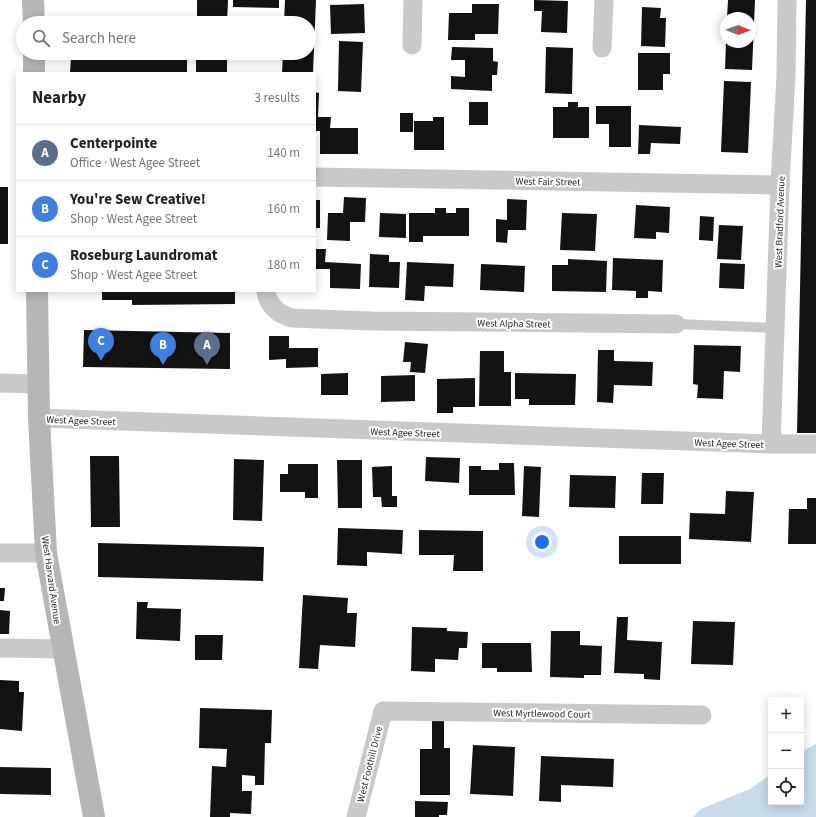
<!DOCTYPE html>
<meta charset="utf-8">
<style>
:root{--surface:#fff;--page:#f2f2f2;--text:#222;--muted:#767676;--line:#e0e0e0;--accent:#d8394b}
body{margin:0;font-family:"Source Sans 3",sans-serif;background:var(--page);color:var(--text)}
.controls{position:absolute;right:12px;bottom:12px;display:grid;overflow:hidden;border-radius:0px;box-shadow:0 2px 10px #0003}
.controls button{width:36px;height:36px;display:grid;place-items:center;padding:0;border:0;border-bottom:1px solid var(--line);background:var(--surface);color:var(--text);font:20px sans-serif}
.compass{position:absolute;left:720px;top:12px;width:36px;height:36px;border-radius:50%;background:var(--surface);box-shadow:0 2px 10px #0003;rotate:91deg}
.you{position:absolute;left:542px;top:542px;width:14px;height:14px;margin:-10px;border:3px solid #fff;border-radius:50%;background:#1a73e8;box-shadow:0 0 0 6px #1a73e833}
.badge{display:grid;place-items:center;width:26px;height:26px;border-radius:50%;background:var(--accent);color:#fff;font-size:13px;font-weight:700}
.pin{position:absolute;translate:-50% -33px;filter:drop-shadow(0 1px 2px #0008)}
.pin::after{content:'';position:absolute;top:21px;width:14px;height:12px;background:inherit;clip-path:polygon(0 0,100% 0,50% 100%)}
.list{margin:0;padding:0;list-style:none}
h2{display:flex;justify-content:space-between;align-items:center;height:52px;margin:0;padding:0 16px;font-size:17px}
h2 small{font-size:13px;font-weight:400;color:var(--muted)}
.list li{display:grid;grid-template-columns:26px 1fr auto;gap:12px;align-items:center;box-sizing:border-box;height:56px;padding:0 16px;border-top:1px solid var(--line)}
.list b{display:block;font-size:15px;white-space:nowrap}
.list p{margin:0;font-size:13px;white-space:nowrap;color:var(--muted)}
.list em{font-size:13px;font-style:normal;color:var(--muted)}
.icon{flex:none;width:22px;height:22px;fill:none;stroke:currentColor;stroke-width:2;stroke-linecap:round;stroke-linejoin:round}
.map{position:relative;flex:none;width:816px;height:817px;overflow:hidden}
.search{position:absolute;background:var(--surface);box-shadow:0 2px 10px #0003;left:16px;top:16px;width:300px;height:44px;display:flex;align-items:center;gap:10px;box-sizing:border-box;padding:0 14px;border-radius:22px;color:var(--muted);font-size:15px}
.panel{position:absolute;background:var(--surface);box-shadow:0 2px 10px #0003;left:16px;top:72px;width:300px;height:220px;border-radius:0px}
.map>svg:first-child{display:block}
.water{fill:#c7dce8}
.building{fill:#131313}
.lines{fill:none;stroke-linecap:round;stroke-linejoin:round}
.lane{stroke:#c9c9c9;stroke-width:10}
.street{stroke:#c9c9c9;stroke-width:19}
.secondary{stroke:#b6b6b6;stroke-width:22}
.labels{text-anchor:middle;stroke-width:4;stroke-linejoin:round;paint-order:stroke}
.street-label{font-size:10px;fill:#2c2c2c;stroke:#fff}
</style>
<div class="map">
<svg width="816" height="817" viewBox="0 0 816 817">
<rect width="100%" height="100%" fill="#fff"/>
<path class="water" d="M816 744V817H693L701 809 750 789 771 774V802H801V752Z"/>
<g class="building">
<path d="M197 0H228L227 23H197Z"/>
<path d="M233 0H279V8L233 7Z"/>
<path d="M285 0H316L313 73H282L283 53H309V23H284Z"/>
<path d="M534 0 568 1 567 33 541 32 542 11H534Z"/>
<path d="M728 0H755L752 70 725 69 726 42H750V18H727Z"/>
<path d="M806 0H816V433H797Z"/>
<path d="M364 4 365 33 331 34 330 5Z"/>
<path d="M472 4H499L498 34H475V40H448L449 13H472Z"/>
<path d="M642 7 661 8 660 18H666L665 47 641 46Z"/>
<path d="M339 41 363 42 361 92 338 91Z"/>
<path d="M452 47 493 48V61L498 62 497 75H492V91L451 89V76L465 77V60H451Z"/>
<path d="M546 47 573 48 572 94 545 93Z"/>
<rect x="196" y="53" width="31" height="20"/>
<path d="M638 53H670V74H663V90H638Z"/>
<path d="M71 58 187 60V73H70Z"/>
<path d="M724 81 751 82 748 153 721 152Z"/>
<path d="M315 92 319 93 318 117H331L330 128H358V154H320V131H315Z"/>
<rect x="469" y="102" width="19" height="23"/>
<path d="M568 102H578V107H589V138H553V107H568Z"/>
<path d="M596 106H631V147H609V124H596Z"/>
<rect x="400" y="113" width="13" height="19"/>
<path d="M433 117H444V150H414V121H433Z"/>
<path d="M639 125 681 127 680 144 651 143 650 154H638Z"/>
<rect x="0" y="187" width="8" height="57"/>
<path d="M344 197 366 198 365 222H350V241L327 240 328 213H343Z"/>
<path d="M507 199 527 200 526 230H508L507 243 496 242V219L507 220Z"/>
<rect x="315" y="200" width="5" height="28"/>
<path d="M636 205 670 207 669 233 656 232V239L634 238Z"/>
<path d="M435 208H446V213H456V208H469V236H423V242H409V213H435Z"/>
<path d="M380 213 406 214V238L379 237Z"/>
<path d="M562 213 597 214 595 251 560 250Z"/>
<path d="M700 216 714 217 713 241 699 240Z"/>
<path d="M719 225 743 226 741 260 717 259Z"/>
<path d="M315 249H326L325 262 361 264 360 289 330 288V269H315Z"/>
<path d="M370 254 389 255V262H400L399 288 369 287Z"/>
<path d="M613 258 663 260 662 292 648 291V298H636V291L612 290Z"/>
<path d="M568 259 607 261 606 292 552 291V265H568Z"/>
<path d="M407 262 454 264 453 287 425 286 424 301 405 300Z"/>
<path d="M720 263 745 264 744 289 719 288Z"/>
<path d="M481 264 525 266 524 292 480 290Z"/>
<path d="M102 291H235V304L132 305V300H102Z"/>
<path d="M84 330 230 333V369L83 367Z"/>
<path d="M269 336H289V348H318V367L286 368V359L269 360Z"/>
<path d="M405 342 428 344 425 373 410 372 411 362H403Z"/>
<path d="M694 345 741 346 740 372 724 371 723 399 697 398 698 385 693 384Z"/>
<path d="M598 350H614V361L653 362 652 386 614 385 613 403 597 402Z"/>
<path d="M480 351H504V372H511V406H479Z"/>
<path d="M348 373V395H321V374Z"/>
<path d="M515 373 576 374 575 405H529V399H515Z"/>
<path d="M415 375V401L381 402V376Z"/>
<path d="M475 378V407H453V413H437V379Z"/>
<path d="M90 456H119L120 527H91Z"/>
<path d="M426 457 460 458 459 483 425 481Z"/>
<path d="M234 459 264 460 262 521 233 520Z"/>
<path d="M337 460H362V508H338Z"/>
<path d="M499 463H514L515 495H469V466H481V470H499Z"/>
<path d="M288 464H318V498H305V492H280V474H288Z"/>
<path d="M392 466V496H397V507H382L381 497H373L372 467Z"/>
<path d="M524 466 541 467 539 517 522 516Z"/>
<path d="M642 473H664L663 504H641Z"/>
<path d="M570 475 616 476 615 508 569 507Z"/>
<path d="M726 491 754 492 751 542 689 539 690 513 725 514Z"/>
<path d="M807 498H816V544H788L789 509H807Z"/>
<path d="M338 528 403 530 402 554 367 552V566L337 565Z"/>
<path d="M419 530 483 531V571H453L454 555H419Z"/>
<rect x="619" y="536" width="62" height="28"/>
<path d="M98 543 264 547 263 581 98 577Z"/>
<path d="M0 588H5L4 601H0Z"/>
<path d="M303 595 348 598 347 613H357L355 647 320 645 318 669 299 668Z"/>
<path d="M137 602H148L147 608 181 609 180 641 136 639Z"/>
<path d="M0 610 10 611 9 634H0Z"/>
<path d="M617 617H628L627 640 662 642 660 680 644 679V674L614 673Z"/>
<path d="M693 621 735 622 733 665 691 664Z"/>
<path d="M412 627 447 628V631L468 632 467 648H459L458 660 435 659V672L411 671Z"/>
<path d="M551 631H580V645L602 646 601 675H584V678L550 677Z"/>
<path d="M195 635H223L222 660H195Z"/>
<path d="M482 643H531L532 672H497V668H482Z"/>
<path d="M0 680 19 681V692H24L22 731 0 729Z"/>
<path d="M200 708 272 710 271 743H265L264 785H255V776L242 775V791H252L251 814 230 813V817H210L212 766 226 767 227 749 199 748Z"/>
<path d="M432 720H444V748H450V795H420V749H432Z"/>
<path d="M473 745 515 747 513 796 470 794Z"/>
<path d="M541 756 614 759 613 787 561 785V802L539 801Z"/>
<path d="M0 767 51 768V795L0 794Z"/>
<path d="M415 801 448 802 447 815H439V817H415Z"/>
</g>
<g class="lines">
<path class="lane" d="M676 324 776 328"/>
<g class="street">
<path d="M412 45 413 0"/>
<path d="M602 48 604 0"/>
<path d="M315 177 780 185"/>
<path d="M266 291C268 306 278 314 292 318L371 321 676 324"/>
<path d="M0 383 38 384"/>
<path d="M39 418 771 444H816"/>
<path d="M771 444 780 185 786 75 787 0"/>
<path d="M0 553H46"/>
<path d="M0 648 62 649"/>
<path d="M356 817 383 711 702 715"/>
</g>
<g class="secondary">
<path d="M33 0 34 23"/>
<path d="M34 53V73"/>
<path d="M37 291 39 418 46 553 94 817"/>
</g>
</g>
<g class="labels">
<g class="street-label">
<text transform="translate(548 181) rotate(1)" y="4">West Fair Street</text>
<text transform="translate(779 222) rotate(-88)" y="4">West Bradford Avenue</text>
<text transform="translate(514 323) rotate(1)" y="4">West Alpha Street</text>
<text transform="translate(81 420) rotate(2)" y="4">West Agee Street</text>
<text transform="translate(405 432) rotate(2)" y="4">West Agee Street</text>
<text transform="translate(729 443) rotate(2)" y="4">West Agee Street</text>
<text transform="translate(52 580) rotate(82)" y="4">West Harvard Avenue</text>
<text transform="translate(542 713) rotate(1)" y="4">West Myrtlewood Court</text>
<text transform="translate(369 764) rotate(-76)" y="4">West Foothill Drive</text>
</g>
</g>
</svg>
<div class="controls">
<button>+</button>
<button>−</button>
<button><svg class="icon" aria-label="locate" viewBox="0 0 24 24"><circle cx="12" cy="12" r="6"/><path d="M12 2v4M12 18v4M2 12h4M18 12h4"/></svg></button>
</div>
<svg class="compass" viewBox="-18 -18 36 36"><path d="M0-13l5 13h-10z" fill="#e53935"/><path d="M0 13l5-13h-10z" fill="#767676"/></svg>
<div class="you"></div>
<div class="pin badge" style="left:207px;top:365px;background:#5c6f8a">A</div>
<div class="pin badge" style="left:163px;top:365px;background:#3f7fe0">B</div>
<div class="pin badge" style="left:101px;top:361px;background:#3f7fe0">C</div>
<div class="search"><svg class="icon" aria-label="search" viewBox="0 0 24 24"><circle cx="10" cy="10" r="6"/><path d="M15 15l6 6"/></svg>Search here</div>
<section class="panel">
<h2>Nearby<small>3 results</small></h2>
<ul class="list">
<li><span class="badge" style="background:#5c6f8a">A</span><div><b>Centerpointe</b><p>Office · West Agee Street</p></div><em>140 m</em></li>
<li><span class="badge" style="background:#3f7fe0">B</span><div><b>You're Sew Creative!</b><p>Shop · West Agee Street</p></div><em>160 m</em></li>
<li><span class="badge" style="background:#3f7fe0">C</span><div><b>Roseburg Laundromat</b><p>Shop · West Agee Street</p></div><em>180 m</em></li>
</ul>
</section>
</div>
